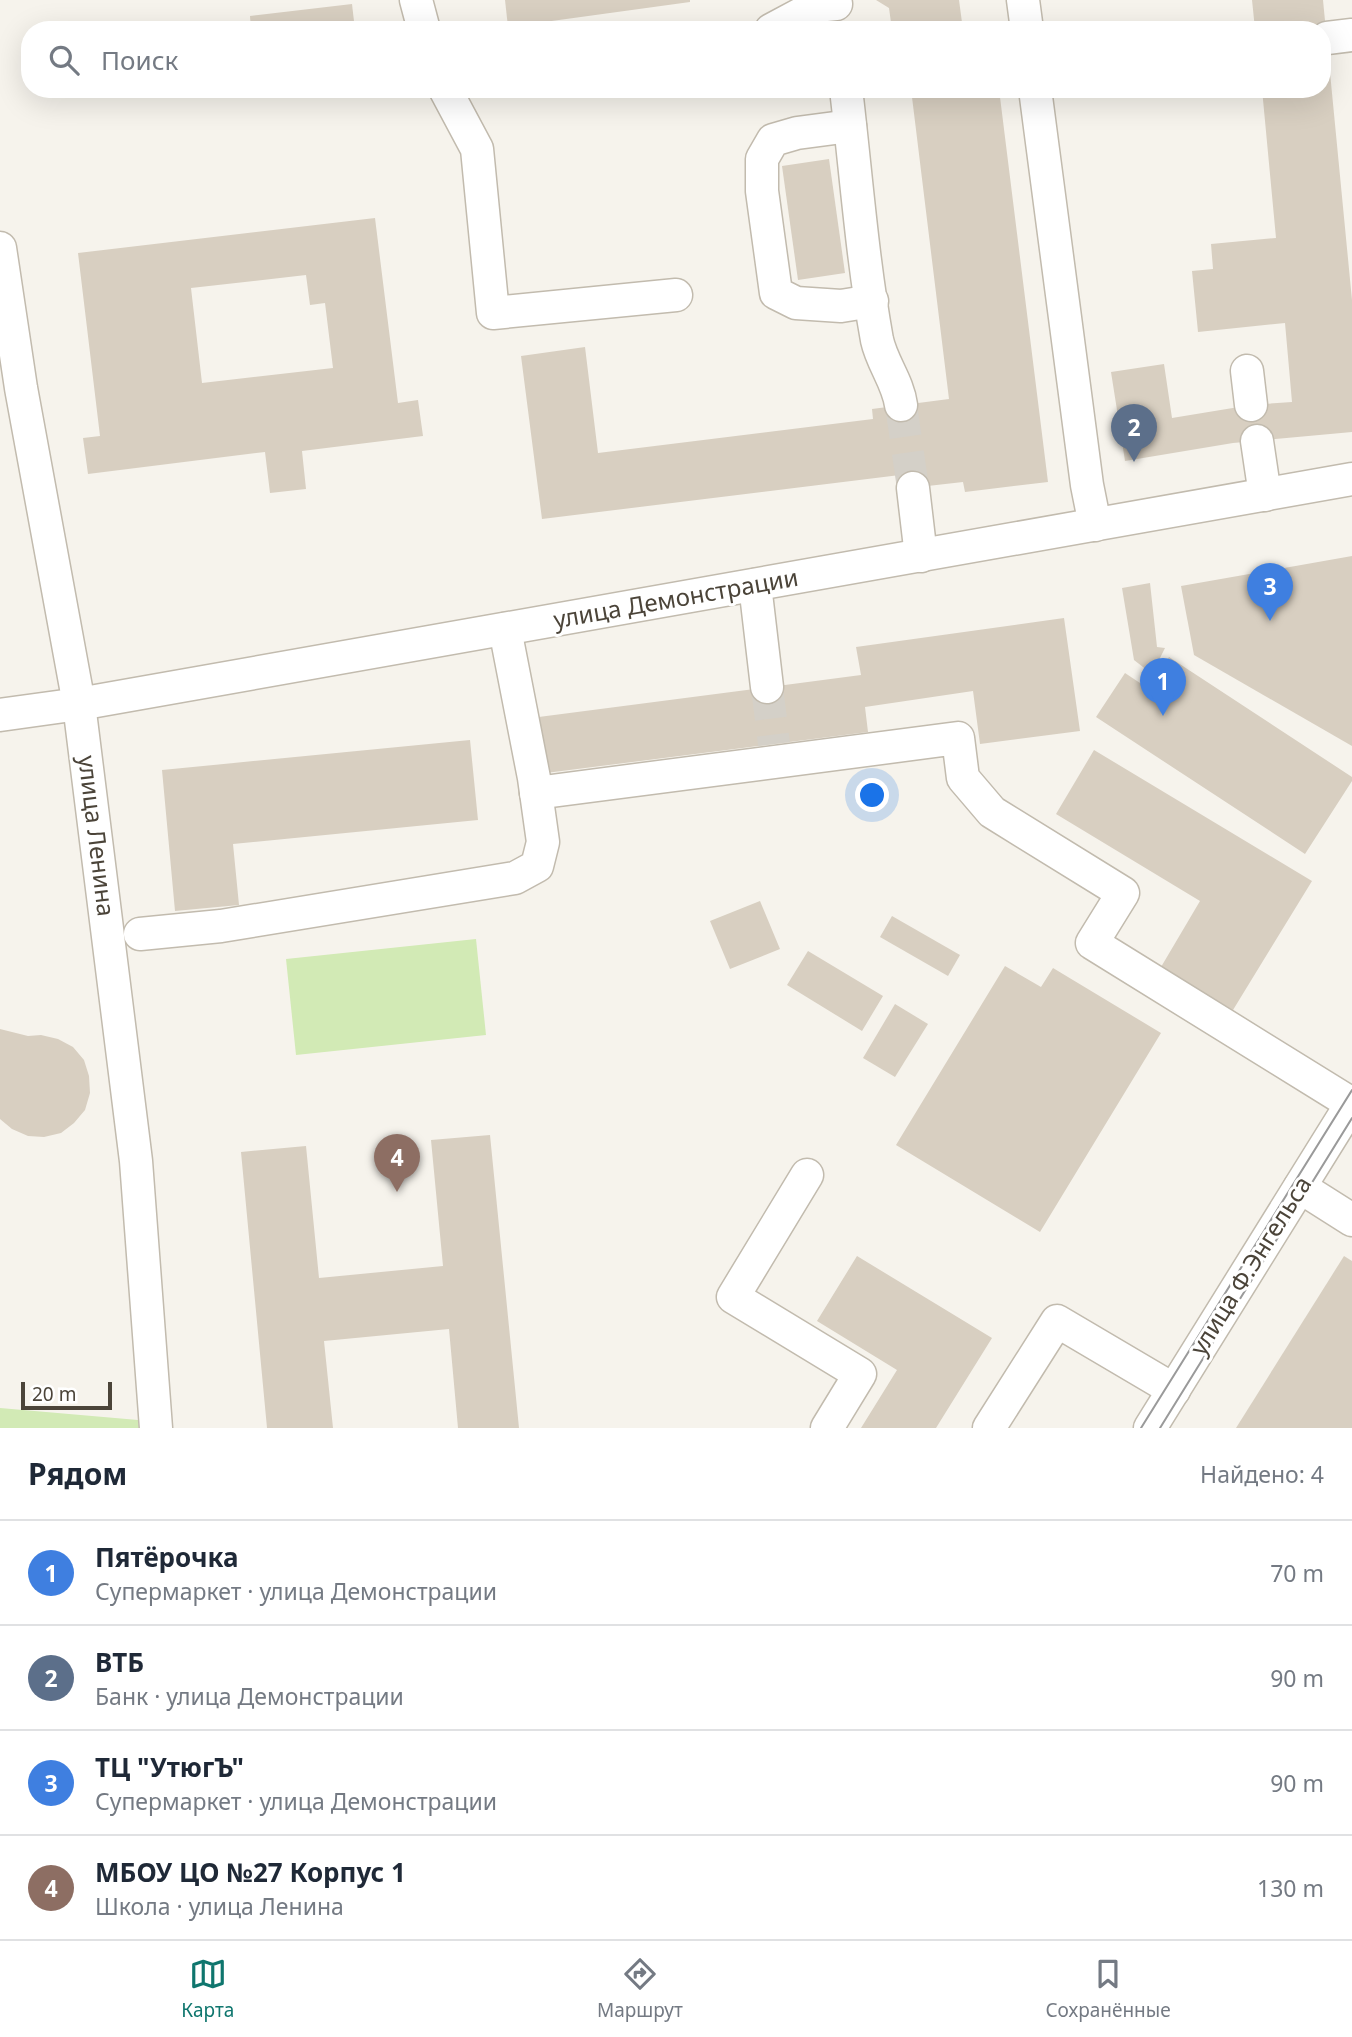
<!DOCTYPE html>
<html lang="ru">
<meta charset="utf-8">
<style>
:root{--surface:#fff;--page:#f2f2f3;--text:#1f2937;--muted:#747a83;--line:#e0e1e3;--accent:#0f766e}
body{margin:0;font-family:"Noto Sans",sans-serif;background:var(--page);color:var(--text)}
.scale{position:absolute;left:21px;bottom:18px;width:91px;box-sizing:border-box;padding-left:7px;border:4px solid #4b4439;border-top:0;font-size:19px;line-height:24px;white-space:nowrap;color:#4b4439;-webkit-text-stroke:5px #fff;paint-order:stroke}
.you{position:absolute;left:873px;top:796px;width:24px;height:24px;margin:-18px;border:5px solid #fff;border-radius:50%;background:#1a73e8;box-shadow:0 0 0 10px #1a73e833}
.badge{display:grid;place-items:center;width:46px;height:46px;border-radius:50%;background:var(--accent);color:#fff;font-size:23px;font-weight:700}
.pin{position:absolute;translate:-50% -58px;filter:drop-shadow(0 2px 4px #0008)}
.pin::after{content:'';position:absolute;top:37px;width:24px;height:21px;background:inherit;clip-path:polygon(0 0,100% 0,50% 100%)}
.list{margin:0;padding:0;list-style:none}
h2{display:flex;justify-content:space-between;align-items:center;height:91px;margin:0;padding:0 28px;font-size:30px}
h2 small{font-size:23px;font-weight:400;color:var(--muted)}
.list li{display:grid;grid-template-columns:46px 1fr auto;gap:21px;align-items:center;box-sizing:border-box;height:105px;padding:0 28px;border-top:2px solid var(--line)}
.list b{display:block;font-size:26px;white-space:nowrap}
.list p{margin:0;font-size:23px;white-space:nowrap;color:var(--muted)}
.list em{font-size:23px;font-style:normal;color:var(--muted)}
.icon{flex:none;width:38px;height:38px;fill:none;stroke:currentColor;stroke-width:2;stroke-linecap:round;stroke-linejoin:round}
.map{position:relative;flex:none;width:1352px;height:1428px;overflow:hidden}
.search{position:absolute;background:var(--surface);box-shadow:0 7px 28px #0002;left:21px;right:21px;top:21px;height:77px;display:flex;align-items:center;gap:18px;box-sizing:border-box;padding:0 24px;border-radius:28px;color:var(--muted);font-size:26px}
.sheet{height:511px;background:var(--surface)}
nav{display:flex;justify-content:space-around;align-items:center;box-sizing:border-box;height:98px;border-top:2px solid var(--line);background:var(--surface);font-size:19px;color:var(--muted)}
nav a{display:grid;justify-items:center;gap:4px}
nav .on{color:var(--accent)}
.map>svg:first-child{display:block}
.green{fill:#d2eab5}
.building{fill:#d8cfc1;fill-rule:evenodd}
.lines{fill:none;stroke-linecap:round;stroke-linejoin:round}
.minor-tunnel{stroke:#d4d0c8;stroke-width:32;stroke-dasharray:32 16;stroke-linecap:butt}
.minor-casing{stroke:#c2bbae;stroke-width:35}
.minor{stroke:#fff;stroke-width:32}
.tram{stroke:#9a9a9a;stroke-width:2}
.labels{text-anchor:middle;stroke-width:6;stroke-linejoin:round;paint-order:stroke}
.street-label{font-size:24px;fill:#4b4439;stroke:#fff}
</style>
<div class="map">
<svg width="1352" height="1428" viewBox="0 0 1352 1428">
<rect width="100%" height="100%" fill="#f6f3ec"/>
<g class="green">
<path d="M476 939 486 1035 296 1055 286 959Z"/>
<path d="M0 1408 138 1420 139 1428H0Z"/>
</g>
<g class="building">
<path d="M505 0H690V2L508 27Z"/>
<path d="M876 0H959L963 30H892L889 8Z"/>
<path d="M1252 0H1323L1352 300V432L1233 443 1125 461 1111 372 1164 364 1172 418 1251 405 1292 402 1285 323 1198 332 1192 271 1213 269 1211 244 1276 238 1262 89H1322V30H1285V26L1255 29Z"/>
<path d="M352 4 355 30H251L250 16Z"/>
<path d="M911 89H999L1048 482 965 492 963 482 910 488 908 474 542 519 521 356 585 347 598 453 873 419 872 409 949 399Z"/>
<path d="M829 159 845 273 798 280 782 166Z"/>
<path d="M375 218 398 403 418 400 423 436 302 451 306 489 270 493 265 452 88 474 83 438 100 436 78 253ZM306 275 310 305 325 303 333 368 202 383 191 288Z"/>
<path d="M1352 556V746L1194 655 1181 586Z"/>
<path d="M1150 583 1157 647 1165 648 1152 674 1134 660 1122 588Z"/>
<path d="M1064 618 1080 731 980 744 973 691 865 707 868 732 538 774 531 718 861 675 856 647Z"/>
<path d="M1169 657 1352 777V781L1305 854 1096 717 1125 673 1149 689Z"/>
<path d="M470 740 478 820 233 844 239 905 175 911 162 770Z"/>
<path d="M1094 750 1312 881 1233 1010 1161 967 1200 901 1056 814Z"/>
<path d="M760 901 780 949 730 969 710 921Z"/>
<path d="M892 916 960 955 948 976 880 937Z"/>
<path d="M808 951 883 996 862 1031 787 985Z"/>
<path d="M1005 966 1041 987 1053 968 1161 1033 1040 1232 896 1145Z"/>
<path d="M895 1004 928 1024 895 1077 863 1058Z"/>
<path d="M0 1029 28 1036 41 1035 58 1039 73 1047 84 1060 89 1076 90 1093 85 1110 74 1123 61 1133 44 1137 28 1136 12 1129 0 1119Z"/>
<path d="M490 1135 519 1428H458L449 1329 324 1341 333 1428H267L241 1152 306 1146 319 1278 443 1266 431 1140Z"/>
<path d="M857 1256 992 1338 936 1428H861L897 1370 817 1321Z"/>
<path d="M1344 1256 1352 1261V1428H1236Z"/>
</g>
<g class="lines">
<g class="minor-tunnel">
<path d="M901 405 913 488"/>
<path d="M767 687 774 744"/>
</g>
<defs>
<g id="minor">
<path d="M416 0 424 30"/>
<path d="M1023 0 1027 30"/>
<path d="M771 30 816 6 836 4"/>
<path d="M1327 38 1352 35"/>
<path d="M445 89 477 149 493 313 676 295"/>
<path d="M846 89C856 173 862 257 877 340 882 363 898 382 901 405"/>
<path d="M1035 89 1087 485 1095 525"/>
<path d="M850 126 797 133 773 140 762 159V191L776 293 796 303 841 306 872 301"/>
<path d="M0 248 21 388 79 704 136 1161 156 1428"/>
<path d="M1247 371 1251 405"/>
<path d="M1257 441 1265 495"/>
<path d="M913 488 921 556"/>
<path d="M755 585 767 687"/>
<path d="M0 715 79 704 1352 479"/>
<path d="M536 793 958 738 963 778 992 812 1123 893 1092 943 1352 1104"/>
<path d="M140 934 221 926 515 878 537 866 543 842 534 778 505 629"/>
<path d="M807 1175 733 1297 860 1374 827 1428"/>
<path d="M1300 1187 1352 1220"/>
<path d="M989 1428 1057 1321 1174 1390"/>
<path d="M1150 1428 1352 1103"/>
</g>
</defs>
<use href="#minor" class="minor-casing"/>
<use href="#minor" class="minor"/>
<g class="tram">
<path d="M1141 1428 1352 1090"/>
<path d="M1160 1428 1352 1118"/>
</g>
</g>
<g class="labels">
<g class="street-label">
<text transform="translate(676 599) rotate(-10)" y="8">улица Демонстрации</text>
<text transform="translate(96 836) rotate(83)" y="8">улица Ленина</text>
<text transform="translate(1251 1266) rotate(-58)" y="8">улица Ф.Энгельса</text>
</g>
</g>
</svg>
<div class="scale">20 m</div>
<div class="you"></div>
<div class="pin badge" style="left:1163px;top:716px;background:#3f7fe0">1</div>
<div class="pin badge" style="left:1134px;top:462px;background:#5c6f8a">2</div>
<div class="pin badge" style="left:1270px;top:621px;background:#3f7fe0">3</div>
<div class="pin badge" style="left:397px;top:1192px;background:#8d6e63">4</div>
<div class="search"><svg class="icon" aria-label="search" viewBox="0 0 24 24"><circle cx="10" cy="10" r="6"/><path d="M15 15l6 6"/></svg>Поиск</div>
</div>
<section class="sheet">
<h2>Рядом<small>Найдено: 4</small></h2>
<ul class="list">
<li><span class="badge" style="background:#3f7fe0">1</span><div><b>Пятёрочка</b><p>Супермаркет · улица Демонстрации</p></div><em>70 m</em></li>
<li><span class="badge" style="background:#5c6f8a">2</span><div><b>ВТБ</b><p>Банк · улица Демонстрации</p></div><em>90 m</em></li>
<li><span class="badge" style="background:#3f7fe0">3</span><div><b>ТЦ &quot;УтюгЪ&quot;</b><p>Супермаркет · улица Демонстрации</p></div><em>90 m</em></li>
<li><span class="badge" style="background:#8d6e63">4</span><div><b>МБОУ ЦО №27 Корпус 1</b><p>Школа · улица Ленина</p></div><em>130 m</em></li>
</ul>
</section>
<nav>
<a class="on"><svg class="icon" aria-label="map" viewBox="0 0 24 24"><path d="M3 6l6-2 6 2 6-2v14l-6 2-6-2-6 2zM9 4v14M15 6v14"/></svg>Карта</a>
<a><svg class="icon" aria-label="directions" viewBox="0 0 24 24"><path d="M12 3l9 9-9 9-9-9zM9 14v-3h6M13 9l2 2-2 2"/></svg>Маршрут</a>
<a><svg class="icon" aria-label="saved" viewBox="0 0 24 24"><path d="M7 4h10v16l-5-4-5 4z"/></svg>Сохранённые</a>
</nav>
